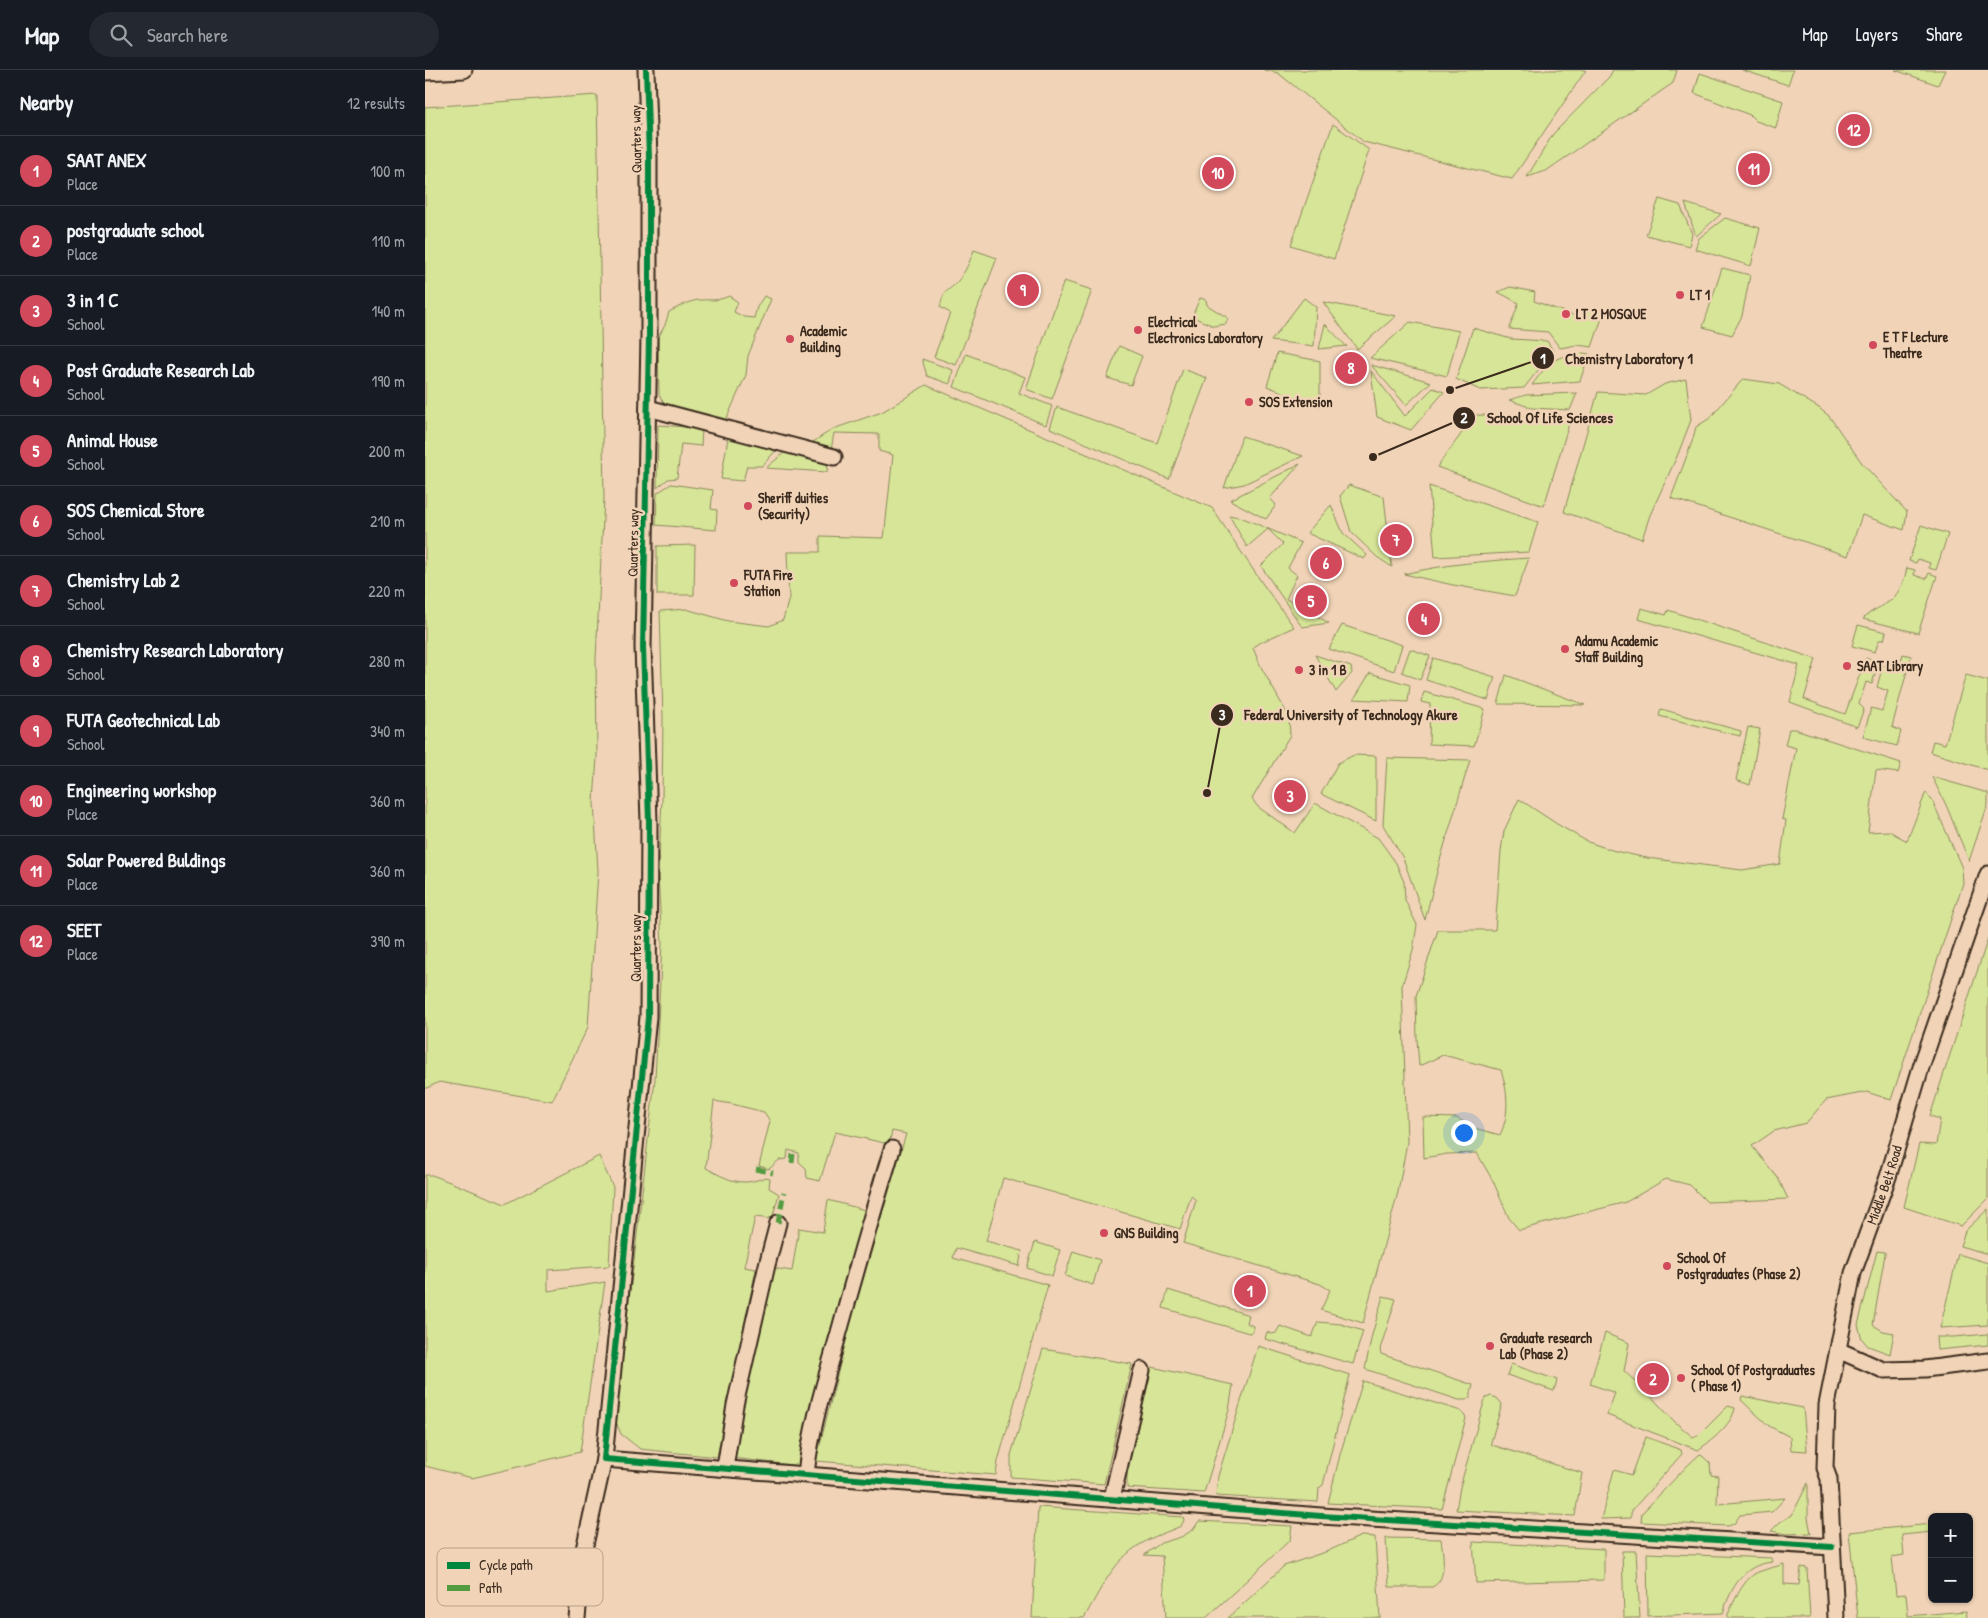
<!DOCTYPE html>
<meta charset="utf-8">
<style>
:root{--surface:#171b24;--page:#242831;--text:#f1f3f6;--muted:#9ea1a6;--line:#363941;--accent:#d1495b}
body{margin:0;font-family:"Patrick Hand",sans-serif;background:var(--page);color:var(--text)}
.controls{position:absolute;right:15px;bottom:15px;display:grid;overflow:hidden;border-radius:8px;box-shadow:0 1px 4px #0004}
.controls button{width:45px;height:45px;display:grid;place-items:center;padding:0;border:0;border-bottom:1px solid var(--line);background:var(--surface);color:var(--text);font:25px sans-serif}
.you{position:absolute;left:1038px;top:1062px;width:18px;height:18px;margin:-12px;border:4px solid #fff;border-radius:50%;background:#1a73e8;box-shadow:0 0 0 8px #1a73e833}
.badge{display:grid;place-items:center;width:32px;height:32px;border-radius:50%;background:var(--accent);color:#fff;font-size:16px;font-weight:700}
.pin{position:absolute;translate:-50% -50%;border:2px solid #fff;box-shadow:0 1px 5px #0006}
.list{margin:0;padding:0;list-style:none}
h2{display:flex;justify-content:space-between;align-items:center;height:65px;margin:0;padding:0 20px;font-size:21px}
h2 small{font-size:16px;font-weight:400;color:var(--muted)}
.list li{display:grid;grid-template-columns:32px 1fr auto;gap:15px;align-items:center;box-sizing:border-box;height:70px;padding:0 20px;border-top:1px solid var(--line)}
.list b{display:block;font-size:19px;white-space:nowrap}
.list p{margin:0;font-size:16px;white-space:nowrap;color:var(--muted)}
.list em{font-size:16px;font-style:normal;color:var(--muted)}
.icon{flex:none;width:28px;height:28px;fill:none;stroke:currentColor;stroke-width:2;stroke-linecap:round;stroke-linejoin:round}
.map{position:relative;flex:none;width:1563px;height:1548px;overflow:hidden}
header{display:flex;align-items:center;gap:30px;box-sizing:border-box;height:70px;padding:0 25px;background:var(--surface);border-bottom:1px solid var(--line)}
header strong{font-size:24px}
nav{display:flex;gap:28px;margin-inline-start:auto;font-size:18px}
.search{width:350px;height:45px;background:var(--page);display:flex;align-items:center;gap:12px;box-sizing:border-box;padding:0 18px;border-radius:28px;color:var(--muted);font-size:19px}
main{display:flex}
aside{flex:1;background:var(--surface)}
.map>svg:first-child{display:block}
.green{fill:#d7e598;stroke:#89885b}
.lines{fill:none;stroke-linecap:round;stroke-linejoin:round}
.street-casing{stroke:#3b2a1e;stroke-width:19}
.street{stroke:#f1d4b7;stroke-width:15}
.quiet{stroke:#529c3f;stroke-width:5;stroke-dasharray:10 5;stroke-linecap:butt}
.cycleway-casing{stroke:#f1d4b7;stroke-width:9}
.cycleway{stroke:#00873e;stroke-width:6}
.poi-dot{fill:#d1495b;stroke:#f1d4b7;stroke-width:2}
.labels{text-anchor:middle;stroke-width:5;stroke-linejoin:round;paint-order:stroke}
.street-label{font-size:14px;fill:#3b2a1e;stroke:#f1d4b7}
.poi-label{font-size:14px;font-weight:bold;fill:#3b2a1e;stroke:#f1d4b7;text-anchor:start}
.key{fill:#f1d4b7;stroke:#baa189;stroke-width:1}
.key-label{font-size:14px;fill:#3b2a1e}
.leader{fill:none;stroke:#3b2a1e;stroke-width:2}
.callout-dot{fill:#3b2a1e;stroke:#f1d4b7;stroke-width:2}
.mark-label{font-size:15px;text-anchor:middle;font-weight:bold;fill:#fff}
.callout-label{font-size:15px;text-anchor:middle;font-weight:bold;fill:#3b2a1e;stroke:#f1d4b7;stroke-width:5;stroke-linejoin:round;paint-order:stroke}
</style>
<header>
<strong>Map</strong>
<div class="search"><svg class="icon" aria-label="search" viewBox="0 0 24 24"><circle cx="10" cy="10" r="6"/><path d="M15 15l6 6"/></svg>Search here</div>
<nav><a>Map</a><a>Layers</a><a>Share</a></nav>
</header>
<main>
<aside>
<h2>Nearby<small>12 results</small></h2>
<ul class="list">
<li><span class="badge">1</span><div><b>SAAT ANEX</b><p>Place</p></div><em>100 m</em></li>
<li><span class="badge">2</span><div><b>postgraduate school</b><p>Place</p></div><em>110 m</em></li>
<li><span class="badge">3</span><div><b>3 in 1 C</b><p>School</p></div><em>140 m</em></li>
<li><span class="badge">4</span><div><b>Post Graduate Research Lab</b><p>School</p></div><em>190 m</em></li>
<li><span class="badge">5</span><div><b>Animal House</b><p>School</p></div><em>200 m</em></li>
<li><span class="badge">6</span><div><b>SOS Chemical Store</b><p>School</p></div><em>210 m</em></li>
<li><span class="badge">7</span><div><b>Chemistry Lab 2</b><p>School</p></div><em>220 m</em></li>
<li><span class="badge">8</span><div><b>Chemistry Research Laboratory</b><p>School</p></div><em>280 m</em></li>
<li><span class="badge">9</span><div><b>FUTA Geotechnical Lab</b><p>School</p></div><em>340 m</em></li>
<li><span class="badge">10</span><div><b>Engineering workshop</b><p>Place</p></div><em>360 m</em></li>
<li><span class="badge">11</span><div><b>Solar Powered Buldings</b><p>Place</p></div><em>360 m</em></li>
<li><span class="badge">12</span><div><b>SEET</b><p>Place</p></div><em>390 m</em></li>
</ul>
</aside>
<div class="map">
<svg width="1563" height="1548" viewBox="0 0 1563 1548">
<rect width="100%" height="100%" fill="#f1d4b7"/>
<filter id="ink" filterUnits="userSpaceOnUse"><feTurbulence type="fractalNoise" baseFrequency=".02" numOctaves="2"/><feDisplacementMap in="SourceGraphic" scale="10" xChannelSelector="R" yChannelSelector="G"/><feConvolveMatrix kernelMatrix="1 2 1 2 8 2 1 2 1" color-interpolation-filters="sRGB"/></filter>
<g filter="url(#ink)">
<g class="green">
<path d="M839 0H1161L1087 109 939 72 853 3Z"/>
<path d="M1188 0H1252L1248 13 1121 101 1102 107 1128 64 1184 7Z"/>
<path d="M1317 0H1368L1363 15Z"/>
<path d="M1470 0H1520L1513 15Z"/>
<path d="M1275 3 1358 31 1351 58 1331 51 1325 45 1269 23Z"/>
<path d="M172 25 179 428 171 588 172 687 169 732 173 801 163 957 127 1031 14 1012 0 1019V37Z"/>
<path d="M908 54 944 80 909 189 866 175Z"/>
<path d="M1234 129 1255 135 1267 164 1264 176 1221 165Z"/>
<path d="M1260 133 1296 144 1271 166Z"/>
<path d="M1300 148 1335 158 1326 196 1270 179 1274 168Z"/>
<path d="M549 180 572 188 531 295 509 287 525 243 515 237C520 217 520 225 532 212 540 203 545 191 549 180Z"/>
<path d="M1297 198 1325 205 1317 246 1307 265 1278 257Z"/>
<path d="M639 211 667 220 627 329 601 319Z"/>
<path d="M1085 217 1110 222 1109 231 1156 248 1165 240 1178 245 1167 277 1152 275 1135 278 1123 262 1084 259 1094 233 1073 222Z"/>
<path d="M304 226 313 232 309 242 319 247 329 248 332 237 339 226 346 229 323 286 321 305 300 352 242 338 234 325 233 268 240 255 244 242C254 237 265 230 276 230 290 229 290 232 304 226Z"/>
<path d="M775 228 781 230 782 235 803 248 801 254 789 256 770 248 769 242Z"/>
<path d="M879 228 891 237 889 276 846 271Z"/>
<path d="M898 232 971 246 932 279Z"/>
<path d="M985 252 1034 261 1022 306 945 288Z"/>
<path d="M900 254 921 276H922L894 279Z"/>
<path d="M1048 258 1086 269 1122 271 1128 281 1099 318 1055 320 1031 309Z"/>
<path d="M694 276 717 286 706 315 682 308Z"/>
<path d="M852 283 895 291V337L842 316Z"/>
<path d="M1158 283 1164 284 1155 311 1107 315C1125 291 1127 287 1158 283Z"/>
<path d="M541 284 600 307 594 323 627 336 621 355 529 317Z"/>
<path d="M497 289 528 300 525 314 502 306Z"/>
<path d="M946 295 1006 312 981 335Z"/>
<path d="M758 299 782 308 744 409 625 358 632 337 732 373Z"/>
<path d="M946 301 980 346 1008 318 1019 322 986 360 952 347Z"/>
<path d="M1261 309 1266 350 1253 384 1225 445 1217 469 1139 442 1173 322 1221 325 1240 314Z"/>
<path d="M1318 309 1354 314 1394 338 1404 346 1437 393 1482 442 1479 460 1437 445 1423 486 1246 428 1267 372 1271 357 1285 348Z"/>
<path d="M501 315 787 438 837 513 869 557 832 574 828 578 836 597 864 647 865 665 827 729 833 737 870 763 890 733 953 768 971 793 979 812 980 830 992 855 988 880 977 916 982 1072 973 1122 938 1253 896 1240 905 1220 895 1214 758 1173 771 1130 766 1126 755 1159 578 1108 561 1171 597 1181 594 1196 531 1178 528 1188 623 1215 573 1391 571 1405 391 1391 425 1253 481 1064 467 1061 464 1074 410 1062 395 1111 382 1108 381 1098 374 1092V1083L363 1080 362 1089 354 1090 344 1099 334 1096 345 1051 339 1042 307 1034 289 1031 281 1098C302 1109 316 1118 340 1107L345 1108 344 1118 354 1124 347 1149 330 1147 319 1197 331 1199 292 1387 215 1379 196 1364 189 1347 210 1182 230 1009 237 874 233 806 237 730 238 649 235 541 261 539 303 551 344 556 358 550 364 528 362 482H395V466L459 468 468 385 454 381V364L409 363 406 380 385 374 408 359 457 342Z"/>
<path d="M1152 323 1145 340 1107 338 1084 330 1101 325Z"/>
<path d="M1050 345 1146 347 1119 436 1012 397Z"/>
<path d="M233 355 277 358 276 376 256 374 252 408 243 409 232 418Z"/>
<path d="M817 366 878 386 819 414 799 418Z"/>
<path d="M303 368 353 378 337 396H322L318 411 296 409Z"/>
<path d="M360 382 403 390 402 402 341 398Z"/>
<path d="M875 394 845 428 851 435 841 449 805 430Z"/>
<path d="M246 414 288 420 286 439 292 440 291 460 231 455 232 423Z"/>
<path d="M924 415 959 427 967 497 952 487 926 462 915 426Z"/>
<path d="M1004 416 1113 452 1104 482 1010 487Z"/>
<path d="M906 435 918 463 942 485 939 489 882 463Z"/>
<path d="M804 445 818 448 876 473 863 498 872 505 861 529 904 553 877 557 836 496 858 474 843 459 822 477Z"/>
<path d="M1496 455 1523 464 1511 500 1504 498 1505 493 1493 489 1491 493 1484 491Z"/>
<path d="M270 475 269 525H232V476Z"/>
<path d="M1104 488 1090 526 1028 515 979 504C1020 494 1061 491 1104 488Z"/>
<path d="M1482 498 1490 500 1489 505 1501 509 1504 503 1512 506 1493 563 1438 549C1445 541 1453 539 1462 533 1474 526 1479 511 1482 498Z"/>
<path d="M1216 538 1241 545 1243 540 1391 589 1379 629 1420 644 1441 588 1453 593 1447 614 1441 612 1434 634 1439 639 1432 657 1365 632 1374 595 1213 549Z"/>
<path d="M917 555 977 575 969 601 904 579Z"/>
<path d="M1433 555 1461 562 1459 570H1454L1450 582 1427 576Z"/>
<path d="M985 579 1005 586 995 610 977 602Z"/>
<path d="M1478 584 1486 586 1467 657 1476 661 1472 676 1438 667 1446 638 1457 641 1463 621 1452 617 1458 595 1474 599Z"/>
<path d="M890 585 926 597 927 603 911 622Z"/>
<path d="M1008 588 1070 607 1063 630 1001 610Z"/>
<path d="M945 603 985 615 983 632 929 629Z"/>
<path d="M1081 605 1160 635 1073 634Z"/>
<path d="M1541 605 1563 611V700L1505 682 1508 671 1520 674Z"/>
<path d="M999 622 1060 639 1049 676 1004 674 1005 634 996 632Z"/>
<path d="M1236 639 1316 661 1315 666 1234 646Z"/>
<path d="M1323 657 1335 659 1325 715 1311 710Z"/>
<path d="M1364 659H1370L1476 693 1473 703 1451 700 1443 762 1464 761 1482 771 1501 722 1508 732 1537 798 1538 813 1466 1030 1442 1022 1401 1030 1381 1053 1349 1061 1327 1076 1353 1108 1363 1129 1282 1132 1265 1115 1241 1109 1201 1132 1094 1160 1084 1148 1068 1111 1052 1083 1022 1084 999 1088 998 1047 1032 1048 1049 1058 1075 1065C1085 1044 1083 1022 1076 1000L1018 985 994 996 992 969 991 926 1013 860H1070L1076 781 1079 761 1094 729 1132 754 1163 772 1190 781 1222 788 1317 800 1355 794 1361 750 1357 749 1371 678 1360 675Z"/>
<path d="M929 685 951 686V751L896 724 913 693Z"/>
<path d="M962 688 1045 690 1015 790 1000 850 978 788 958 755Z"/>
<path d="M1507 707 1563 723V734L1544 791 1521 735Z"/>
<path d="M1563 868V1129L1536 1156 1479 1137 1494 1074 1511 1075 1515 1049 1505 1046Z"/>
<path d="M174 1086 188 1117 184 1196 123 1200V1221L180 1212 155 1382 47 1408 0 1396V1105H7L80 1134Z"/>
<path d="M403 1130 440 1140 430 1186 390 1318 375 1396 307 1388 311 1361 347 1198 367 1201 374 1158 398 1162Z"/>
<path d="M1563 1139V1184L1535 1176 1540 1161Z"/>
<path d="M610 1172 635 1180 627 1206 602 1198Z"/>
<path d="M648 1181 675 1190 668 1215 640 1206Z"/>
<path d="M1452 1181 1460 1182V1184L1448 1255 1458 1261 1469 1263 1465 1284 1443 1276 1437 1269 1433 1255Z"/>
<path d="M1533 1184 1563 1193V1255L1515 1258Z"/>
<path d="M743 1220 824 1245 822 1253 828 1256V1262L824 1263 738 1238Z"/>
<path d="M958 1226 971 1229 955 1279 956 1284 1048 1315 1045 1327 1041 1330H1034L940 1299 947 1265Z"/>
<path d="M893 1252 916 1254 938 1261 928 1294 840 1269 842 1262 847 1264 851 1263 855 1256 887 1267Z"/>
<path d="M1180 1263 1204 1273 1199 1301 1220 1320 1250 1352 1268 1367 1275 1364 1303 1336 1310 1338C1307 1355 1286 1371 1273 1380L1182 1345 1190 1323 1165 1314Z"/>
<path d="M1563 1264V1275L1512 1280 1511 1267H1529Z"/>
<path d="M833 1276 925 1305 898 1415 894 1418 893 1432 791 1426 793 1406Z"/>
<path d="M618 1279 707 1294 679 1414 586 1407V1385Z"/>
<path d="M1086 1294 1132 1310 1129 1321 1082 1305Z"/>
<path d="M727 1297 808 1315 804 1340 779 1423 702 1418V1402Z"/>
<path d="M938 1311 1036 1341 1041 1348 1017 1439 903 1433 916 1381Z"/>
<path d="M1066 1326 1072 1328 1077 1334 1066 1372 1067 1375 1157 1403 1150 1446 1031 1440 1035 1417 1059 1332 1061 1328Z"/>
<path d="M1317 1326 1378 1338 1382 1381 1366 1380 1365 1367 1344 1356 1316 1330Z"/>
<path d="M1221 1367 1256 1380 1257 1384 1208 1439 1206 1443V1448L1176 1449 1189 1400 1207 1405Z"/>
<path d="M1275 1384 1285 1393 1286 1405 1293 1406 1292 1434 1360 1428 1347 1442 1315 1445 1309 1454 1303 1456 1216 1452 1217 1443 1263 1395Z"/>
<path d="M1383 1413V1448L1386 1463 1361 1464 1346 1461 1355 1452 1367 1445Z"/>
<path d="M613 1437 758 1447 759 1450 756 1456C743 1462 728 1466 716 1474 688 1490 675 1521 659 1548H607Z"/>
<path d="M774 1451 867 1456 865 1470 781 1548H741L737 1486 719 1485 736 1473 756 1467 768 1460Z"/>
<path d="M1507 1454V1462L1477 1465 1479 1485 1467 1487 1471 1525 1481 1524 1483 1546 1541 1541 1542 1548H1433L1424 1462Z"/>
<path d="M936 1466 950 1467 955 1548H803L859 1496 903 1481Z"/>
<path d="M961 1468 1016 1469C1018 1484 1023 1510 1007 1517H964Z"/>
<path d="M1048 1472 1179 1479V1510L1051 1513Z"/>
<path d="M1197 1481H1211L1215 1548H1199Z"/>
<path d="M1222 1483 1346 1488 1348 1492C1318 1494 1306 1518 1298 1543L1223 1546Z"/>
<path d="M1359 1494V1514L1374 1515 1376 1497 1382 1498 1385 1548H1303V1544C1310 1530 1319 1506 1336 1501 1344 1498 1351 1497 1359 1494Z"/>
</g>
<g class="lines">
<defs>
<g id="street">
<path d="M221 0 224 88V266L218 577 224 751 223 947 179 1389 896 1446 1407 1477"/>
<path d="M0 2 39 0"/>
<path d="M223 338 409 387"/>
<path d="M1413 1280 1458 1300 1500 1299 1563 1291"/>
<path d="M300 1398 310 1335 342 1195 353 1153"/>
<path d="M381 1404C386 1357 400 1312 413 1266 430 1204 448 1141 467 1079"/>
<path d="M687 1428 717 1300"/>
<path d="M152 1548 158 1484 179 1389"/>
<path id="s1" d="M1411 1548 1404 1409 1400 1398 1402 1335 1428 1203 1463 1107 1497 994 1563 804"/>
</g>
</defs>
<use href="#street" class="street-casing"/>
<use href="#street" class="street"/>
<g class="quiet">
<path d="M367 1093 368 1084"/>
<path d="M331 1099 348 1103"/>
<path d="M353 1153 359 1122"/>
</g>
<defs>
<path id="cycleway" d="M221 0 224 88V266L218 577 224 751 223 947 179 1389 896 1446 1407 1477"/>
</defs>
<use href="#cycleway" class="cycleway-casing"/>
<use href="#cycleway" class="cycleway"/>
</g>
</g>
<g class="poi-dot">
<circle cx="1255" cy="225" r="5"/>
<circle cx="1141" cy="244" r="5"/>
<circle cx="713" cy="260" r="5"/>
<circle cx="365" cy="269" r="5"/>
<circle cx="1448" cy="275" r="5"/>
<circle cx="824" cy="332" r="5"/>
<circle cx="323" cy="436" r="5"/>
<circle cx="309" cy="513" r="5"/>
<circle cx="1140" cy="579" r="5"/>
<circle cx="1422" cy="596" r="5"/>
<circle cx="874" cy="600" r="5"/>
<circle cx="679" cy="1163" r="5"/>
<circle cx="1242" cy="1196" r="5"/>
<circle cx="1065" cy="1276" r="5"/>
<circle cx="1256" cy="1308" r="5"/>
</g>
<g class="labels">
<g class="street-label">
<text transform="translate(211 69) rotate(-91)" y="5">Quarters way</text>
<text transform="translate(208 473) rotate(-89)" y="5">Quarters way</text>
<text transform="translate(211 878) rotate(-90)" y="5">Quarters way</text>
<text dy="5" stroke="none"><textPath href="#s1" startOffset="442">Middle Belt Road</textPath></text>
</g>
<g class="poi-label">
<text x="1265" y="230">LT 1</text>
<text x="1151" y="249">LT 2 MOSQUE</text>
<text x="723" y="257">Electrical<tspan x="723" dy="16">Electronics Laboratory</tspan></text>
<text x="375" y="266">Academic<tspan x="375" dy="16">Building</tspan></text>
<text x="1458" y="272">E T F Lecture<tspan x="1458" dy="16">Theatre</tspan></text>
<text x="834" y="337">SOS Extension</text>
<text x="333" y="433">Sheriff duities<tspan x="333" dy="16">(Security)</tspan></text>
<text x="319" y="510">FUTA Fire<tspan x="319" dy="16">Station</tspan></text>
<text x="1150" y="576">Adamu Academic<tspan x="1150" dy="16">Staff Building</tspan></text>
<text x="1432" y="601">SAAT Library</text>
<text x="884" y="605">3 in 1 B</text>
<text x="689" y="1168">GNS Building</text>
<text x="1252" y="1193">School Of<tspan x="1252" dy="16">Postgraduates (Phase 2)</tspan></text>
<text x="1075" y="1273">Graduate research<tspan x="1075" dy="16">Lab (Phase 2)</tspan></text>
<text x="1266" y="1305">School Of Postgraduates<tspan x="1266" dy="16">( Phase 1)</tspan></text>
</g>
</g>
<rect x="12" y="1478" width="166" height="58" rx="8" class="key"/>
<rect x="22" y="1492" width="23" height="7" fill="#00873e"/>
<rect x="22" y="1515" width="23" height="6" fill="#529c3f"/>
<g class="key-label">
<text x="54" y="1500">Cycle path</text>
<text x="54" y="1523">Path</text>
</g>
<path class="leader" d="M1025 320L1118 288M948 387L1039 348M782 723L797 645"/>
<g class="callout-dot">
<circle cx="1025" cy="320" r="5"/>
<circle cx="948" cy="387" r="5"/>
<circle cx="782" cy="723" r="5"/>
<circle cx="1118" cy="288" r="12"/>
<circle cx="1039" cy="348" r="12"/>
<circle cx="797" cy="645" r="12"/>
</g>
<g class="mark-label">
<text x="1118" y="294">1</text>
<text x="1039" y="353">2</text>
<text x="797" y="650">3</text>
</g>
<g class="callout-label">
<text x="1204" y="294">Chemistry Laboratory 1</text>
<text x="1125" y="353">School Of Life Sciences</text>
<text x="926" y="650">Federal University of Technology Akure</text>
</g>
</svg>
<div class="controls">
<button>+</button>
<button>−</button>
</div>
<div class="you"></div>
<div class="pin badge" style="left:825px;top:1221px">1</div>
<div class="pin badge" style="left:1228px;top:1309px">2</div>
<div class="pin badge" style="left:865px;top:726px">3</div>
<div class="pin badge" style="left:999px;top:549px">4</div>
<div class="pin badge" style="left:886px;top:531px">5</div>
<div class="pin badge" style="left:901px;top:493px">6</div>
<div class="pin badge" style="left:971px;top:470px">7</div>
<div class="pin badge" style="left:926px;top:298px">8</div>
<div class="pin badge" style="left:598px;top:220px">9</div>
<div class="pin badge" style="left:793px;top:103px">10</div>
<div class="pin badge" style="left:1329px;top:99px">11</div>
<div class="pin badge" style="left:1429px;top:60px">12</div>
</div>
</main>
